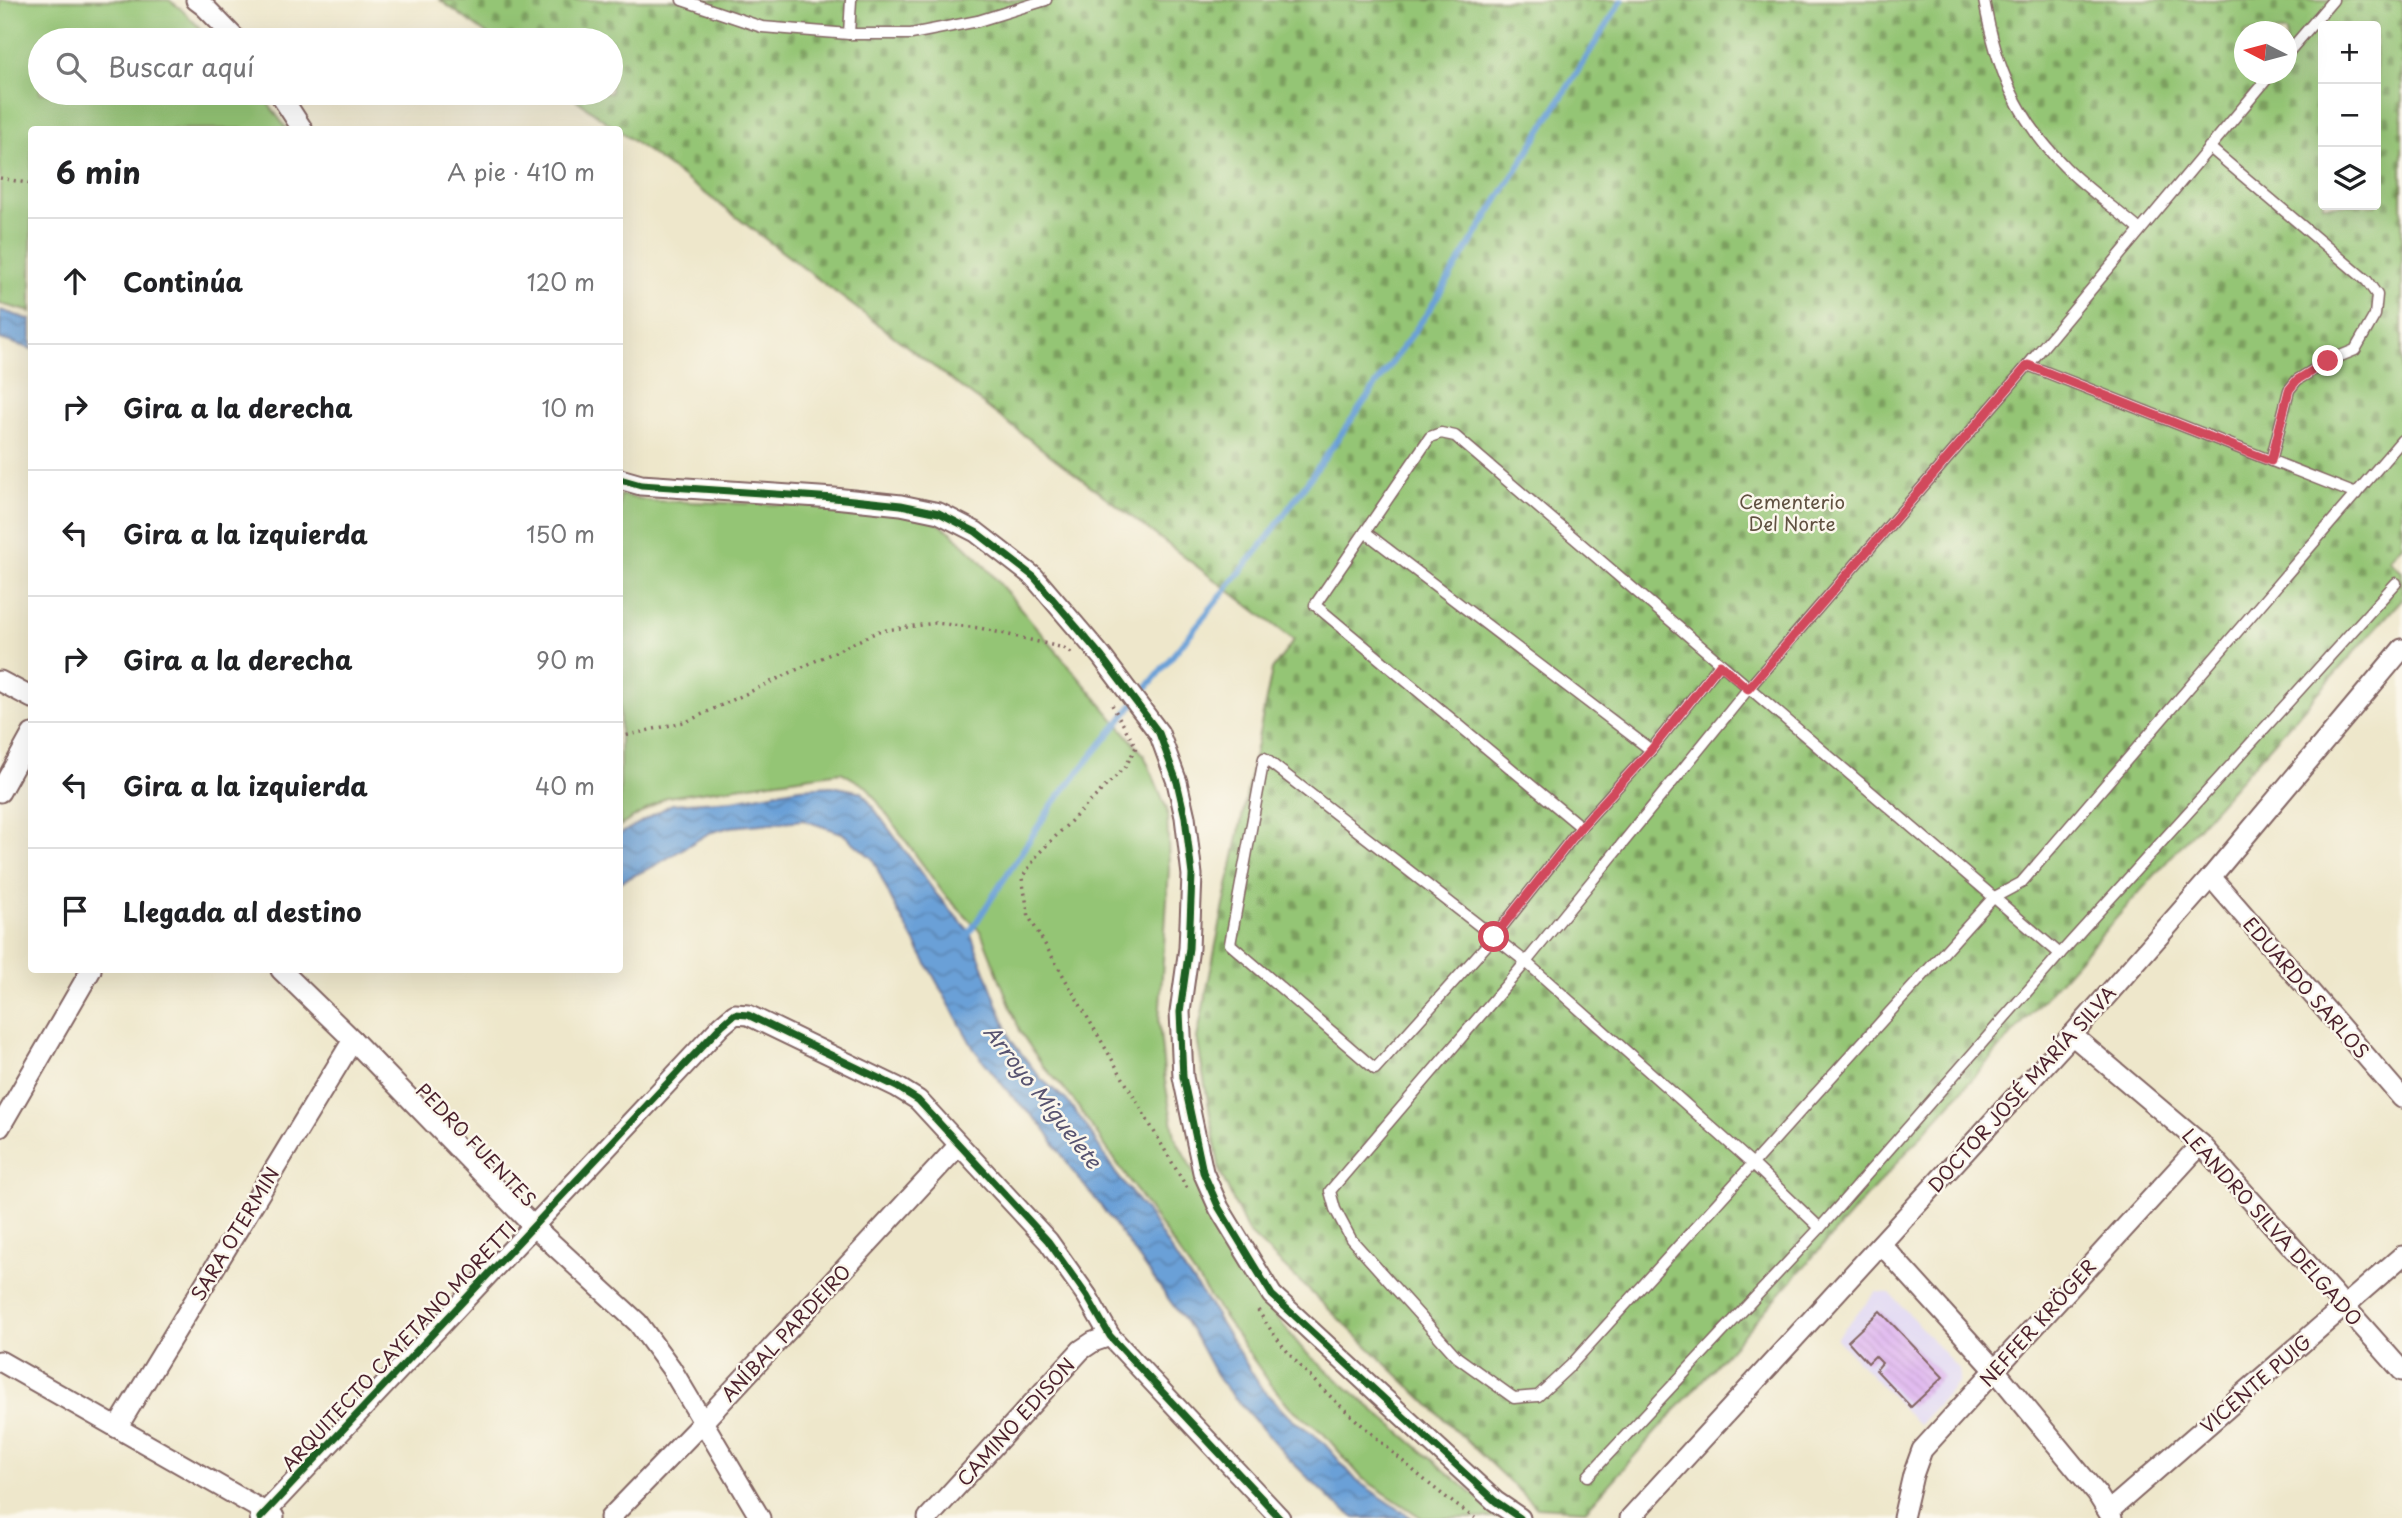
<!DOCTYPE html>
<html lang="es">
<meta charset="utf-8">
<style>
:root{--surface:#fff;--page:#f2f2f2;--text:#202124;--muted:#757577;--line:#e0e0e0}
body{margin:0;font-family:"Playpen Sans",sans-serif;background:var(--page);color:var(--text)}
.controls{position:absolute;right:21px;top:21px;display:grid;overflow:hidden;border-radius:7px;box-shadow:0 7px 28px #0002}
.controls button{width:63px;height:63px;display:grid;place-items:center;padding:0;border:0;border-bottom:2px solid var(--line);background:var(--surface);color:var(--text);font:35px sans-serif}
.compass{position:absolute;left:2234px;top:21px;width:63px;height:63px;border-radius:50%;background:var(--surface);box-shadow:0 7px 28px #0002;rotate:276deg}
.stop{position:absolute;width:21px;height:21px;margin:-16px;border:5px solid #d1495b;border-radius:50%;background:#fff}
.stop.end{background:#d1495b;border-color:#fff;box-shadow:0 2px 7px #0008}
.list{margin:0;padding:0;list-style:none}
h2{display:flex;justify-content:space-between;align-items:center;height:91px;margin:0;padding:0 28px;font-size:30px}
h2 small{font-size:23px;font-weight:400;color:var(--muted)}
.list li{display:grid;grid-template-columns:46px 1fr auto;gap:21px;align-items:center;box-sizing:border-box;height:126px;padding:0 28px;border-top:2px solid var(--line)}
.list b{display:block;font-size:26px;white-space:nowrap}
.list em{font-size:23px;font-style:normal;color:var(--muted)}
.icon{flex:none;width:38px;height:38px;fill:none;stroke:currentColor;stroke-width:2;stroke-linecap:round;stroke-linejoin:round}
.map{position:relative;flex:none;width:2402px;height:1518px;overflow:hidden}
.search{position:absolute;background:var(--surface);box-shadow:0 7px 28px #0002;left:28px;top:28px;width:595px;height:77px;display:flex;align-items:center;gap:18px;box-sizing:border-box;padding:0 24px;border-radius:38px;color:var(--muted);font-size:26px}
.panel{position:absolute;background:var(--surface);box-shadow:0 7px 28px #0002;left:28px;top:126px;width:595px;height:847px;border-radius:7px}
.map>svg:first-child{display:block}
.built{fill:#ded5f5}
.green{fill:#94c574;stroke:#6f7250;stroke-width:2}
.cemetery{fill:url(#cemetery-stones);stroke:#6f7250;stroke-width:2;fill-rule:evenodd}
.water{fill:url(#water-waves);stroke:#5a6081;stroke-width:2}
.lines{fill:none;stroke-linecap:round;stroke-linejoin:round}
.stream{stroke:#6aa0d7;stroke-width:6}
.building{fill:url(#building-back-hatch)}
.lane-casing{stroke:#836563;stroke-width:13}
.street-casing{stroke:#836563;stroke-width:23}
.path{stroke:#836563;stroke-width:3.5;stroke-dasharray:2 5;stroke-linecap:butt}
.lane{stroke:#fff;stroke-width:10}
.street{stroke:#fff;stroke-width:19}
.cycleway-casing{stroke:#fbf7ec;stroke-width:11}
.cycleway{stroke:#1b5e20;stroke-width:7}
.route{stroke:#d1495b;stroke-width:9}
.labels{text-anchor:middle;stroke-width:5;stroke-linejoin:round;paint-order:stroke}
.park-label{font-size:19px;fill:#605141;stroke:#fbf7ec}
.street-label{font-size:19px;fill:#4a1f2b;stroke:#fbf7ec}
.water-label{font-size:21px;font-style:italic;fill:#575370;stroke:#fbf7ec}
</style>
<div class="map">
<svg width="2402" height="1518" viewBox="0 0 2402 1518">
<defs>
<pattern id="cemetery-stones" width="16" height="16" patternUnits="userSpaceOnUse" patternTransform="scale(1.75)"><rect width="16" height="16" fill="#94c574"/><path d="M2 7V4a2 2 0 0 1 4 0v3zM10 15v-3a2 2 0 0 1 4 0v3z" fill="#7b9f5f"/></pattern>
<pattern id="water-waves" width="16" height="10" patternUnits="userSpaceOnUse" patternTransform="scale(1.75)"><rect width="16" height="10" fill="#6aa0d7"/><path d="M0 5q4-4 8 0t8 0" fill="none" stroke="#5982af"/></pattern>
<pattern id="building-back-hatch" width="6" height="6" patternUnits="userSpaceOnUse" patternTransform="scale(1.75)"><rect width="6" height="6" fill="#dcaef1"/><path d="M-1 5l2 2M0 0l6 6M5-1l2 2" fill="none" stroke="#be95cf"/></pattern>
</defs>
<rect width="100%" height="100%" fill="#fbf7ec"/>
<filter id="ink" filterUnits="userSpaceOnUse"><feTurbulence type="fractalNoise" baseFrequency=".0143" numOctaves="2"/><feDisplacementMap in="SourceGraphic" scale="14" xChannelSelector="R" yChannelSelector="G"/><feConvolveMatrix kernelMatrix="1 2 1 2 8 2 1 2 1" color-interpolation-filters="sRGB"/></filter>
<filter id="wash" filterUnits="userSpaceOnUse"><feTurbulence type="fractalNoise" baseFrequency=".00686" numOctaves="4" result="noise"/><feDisplacementMap in="SourceGraphic" scale="28" xChannelSelector="R" yChannelSelector="G"/><feGaussianBlur stdDeviation="1.57" result="paint"/><feColorMatrix in="noise" values="0 0 0 0 0 0 0 0 0 0 0 0 0 0 0 0 0 1.4 0 .05"/><feComposite in="paint" operator="in"/></filter>
<g filter="url(#wash)">
<rect width="100%" height="100%" fill="#eee7cb"/>
<path class="built" d="M1876 1292 1890 1293 1959 1370V1382L1919 1425 1836 1338Z"/>
<g class="green">
<path d="M0 0H169L180 8 212 40H40V93H260L287 129 32 130 31 312 0 304Z"/>
<path d="M620 495 652 501 914 508 951 532 978 558 1144 755 1167 809 1169 869 1159 1022 1165 1081 1175 1137 1257 1293 1304 1351 1501 1518H1422L1362 1478 1323 1433 1290 1407 1269 1382 1069 1094 1043 1066 1021 1033 981 932 944 894 867 787 841 772 667 797 620 826Z"/>
</g>
<path class="cemetery" d="M440 0H2402V545L2389 560 2402 571V599L1586 1510 1536 1507 1248 1232 1220 1172 1197 1038 1272 670 1294 640 710 197 567 93H611V40H495ZM2323 26H2376V205H2323ZM2244 32H2286V74H2244Z"/>
<g class="water">
<path d="M0 310 31 320V349L0 339Z"/>
<path d="M832 786 862 792 937 895 970 932 1011 1040 1041 1079 1066 1100 1085 1124 1116 1174 1146 1211 1179 1263 1205 1298 1262 1389 1286 1414 1322 1441 1357 1481 1412 1518H1355L1332 1501 1290 1460 1219 1380 1194 1334 1098 1202 1074 1173 1042 1125 1010 1094 974 1049 892 901 873 859 842 833 803 820 730 827 709 833 654 866 620 882V834L672 804 733 800 800 788Z"/>
</g>
<g class="lines">
<path class="stream" d="M966 938 1052 805 1266 540 1428 312 1622 0"/>
</g>
<g id="blocks">
<path class="building" d="M1880 1311 1943 1377 1911 1407 1876 1370 1882 1363 1875 1356 1868 1363 1848 1341Z"/>
</g>
</g>
<g filter="url(#ink)">
<use href="#blocks" fill-opacity="0" stroke="#836563" stroke-width="2"/>
<g class="lines">
<defs>
<g id="lane">
<path d="M682 0 762 27 849 34H911L978 21 1046 0"/>
<path d="M1984 0C1996 67 2016 118 2065 167 2088 190 2116 209 2140 230"/>
<path d="M849 34 851 0"/>
<path d="M2286 55 2333 0"/>
<path d="M2271 74 2028 365 1748 689 1526 962 1330 1191 1335 1209 1351 1239 1457 1357 1514 1398 1538 1396 1570 1366 1993 898 2021 883 2402 440"/>
<path d="M2209 147 2367 281 2377 295 2375 315 2355 350 2328 361 2297 380 2289 390 2271 461"/>
<path d="M2028 365 2356 494"/>
<path d="M1365 532 1651 750"/>
<path d="M1720 664 1651 750 1581 827 1494 937 1375 1069 1230 944 1264 758 1494 937 1526 962 1754 1165 1820 1228"/>
<path d="M1581 827 1315 605 1430 437 1441 433 1455 436 2060 954"/>
<path d="M1588 1476 1820 1228 2060 954 2396 583"/>
</g>
<g id="street">
<path d="M196 0 204 6 237 40"/>
<path d="M279 93 303 130"/>
<path d="M620 479 641 485 834 498 901 505 939 513 976 532 1034 577 1102 657 1159 733 1177 782 1185 817 1192 875 1189 948 1180 1012 1183 1077 1203 1172 1219 1208 1272 1295 1495 1501 1520 1518"/>
<path d="M0 681 32 698"/>
<path d="M0 792 32 734"/>
<path d="M2211 877 2402 1098"/>
<path d="M281 970 353 1040 532 1225 638 1323 671 1368 760 1518"/>
<path d="M2072 1035 2201 1144 2402 1371"/>
<path d="M0 1127 91 970"/>
<path d="M1881 1244 1995 1370 2097 1494 2112 1518"/>
<path d="M0 1361 274 1517"/>
<path d="M117 1428 353 1040"/>
<path d="M2109 1511 2402 1256"/>
<path d="M260 1518 722 1025 735 1014 748 1015 897 1087 918 1100 1048 1241 1087 1296 1110 1336 1280 1518"/>
<path d="M610 1518 703 1422 959 1145"/>
<path d="M928 1518 1081 1350 1093 1342 1110 1336"/>
<path d="M1630 1518 2072 1035 2211 877 2402 649"/>
<path d="M1903 1518 1913 1475 1922 1450 2201 1144"/>
</g>
</defs>
<use href="#lane" class="lane-casing"/>
<use href="#street" class="street-casing"/>
<g class="path">
<path d="M0 178 32 184"/>
<path d="M1112 705 1136 747 1126 766 1038 854 1022 878 1029 917 1187 1188"/>
<path d="M620 737 688 721 879 631 935 623 980 628 1064 648 1074 655"/>
<path d="M1258 1310C1286 1358 1329 1396 1371 1433 1405 1463 1437 1493 1475 1518"/>
</g>
<use href="#lane" class="lane"/>
<use href="#street" class="street"/>
<defs>
<g id="cycleway">
<path d="M620 479 641 485 834 498 901 505 939 513 976 532 1034 577 1102 657 1159 733 1177 782 1185 817 1192 875 1189 948 1180 1012 1183 1077 1203 1172 1219 1208 1272 1295 1495 1501 1520 1518"/>
<path d="M260 1518 722 1025 735 1014 748 1015 897 1087 918 1100 1048 1241 1087 1296 1110 1336 1280 1518"/>
</g>
</defs>
<use href="#cycleway" class="cycleway-casing"/>
<use href="#cycleway" class="cycleway"/>
</g>
</g>
<g class="lines" filter="url(#ink)">
<path class="route" d="M1494 937 1581 827 1651 750 1720 664 1748 689 2028 365 2271 461 2289 390 2297 380 2328 361"/>
</g>
<g class="labels">
<g class="park-label">
<text x="1792" y="509">Cementerio<tspan x="1792" dy="22">Del Norte</tspan></text>
</g>
<g class="street-label">
<text transform="translate(2306 988) rotate(49)" y="7">EDUARDO SARLOS</text>
<text transform="translate(2022 1089) rotate(-48)" y="7">DOCTOR JOSÉ MARÍA SILVA</text>
<text transform="translate(476 1145) rotate(46)" y="7">PEDRO FUENTES</text>
<text transform="translate(2272 1227) rotate(48)" y="7">LEANDRO SILVA DELGADO</text>
<text transform="translate(235 1234) rotate(-59)" y="7">SARA OTERMIN</text>
<text transform="translate(2038 1323) rotate(-48)" y="7">NEFFER KRÖGER</text>
<text transform="translate(786 1333) rotate(-47)" y="7">ANÍBAL PARDEIRO</text>
<text transform="translate(399 1346) rotate(-47)" y="7">ARQUITECTO CAYETANO MORETTI</text>
<text transform="translate(2256 1384) rotate(-41)" y="7">VICENTE PUIG</text>
<text transform="translate(1016 1422) rotate(-48)" y="7">CAMINO EDISON</text>
</g>
<g class="water-label">
<text transform="translate(1042 1097) rotate(52)" y="7">Arroyo Miguelete</text>
</g>
</g>
</svg>
<div class="controls">
<button>+</button>
<button>−</button>
<button><svg class="icon" aria-label="layers" viewBox="0 0 24 24"><path d="M12 4l9 5-9 5-9-5zM3 14l9 5 9-5"/></svg></button>
</div>
<svg class="compass" viewBox="-18 -18 36 36"><path d="M0-13l5 13h-10z" fill="#e53935"/><path d="M0 13l5-13h-10z" fill="#757577"/></svg>
<div class="stop" style="left:1494px;top:937px"></div>
<div class="stop end" style="left:2328px;top:361px"></div>
<div class="search"><svg class="icon" aria-label="search" viewBox="0 0 24 24"><circle cx="10" cy="10" r="6"/><path d="M15 15l6 6"/></svg>Buscar aquí</div>
<section class="panel">
<h2>6 min<small>A pie · 410 m</small></h2>
<ul class="list">
<li><svg class="icon" aria-label="ahead" viewBox="0 0 24 24"><path d="M12 20V5M6 11l6-6 6 6"/></svg><div><b>Continúa</b></div><em>120 m</em></li>
<li><svg class="icon" aria-label="right" viewBox="0 0 24 24"><path d="M7 20v-9h11M14 6l5 5-5 5"/></svg><div><b>Gira a la derecha</b></div><em>10 m</em></li>
<li><svg class="icon" aria-label="left" viewBox="0 0 24 24"><path d="M17 20v-9H6M10 6l-5 5 5 5"/></svg><div><b>Gira a la izquierda</b></div><em>150 m</em></li>
<li><svg class="icon" aria-label="right" viewBox="0 0 24 24"><path d="M7 20v-9h11M14 6l5 5-5 5"/></svg><div><b>Gira a la derecha</b></div><em>90 m</em></li>
<li><svg class="icon" aria-label="left" viewBox="0 0 24 24"><path d="M17 20v-9H6M10 6l-5 5 5 5"/></svg><div><b>Gira a la izquierda</b></div><em>40 m</em></li>
<li><svg class="icon" aria-label="arrive" viewBox="0 0 24 24"><path d="M6 21V4h12l-3 4 3 4H6"/></svg><div><b>Llegada al destino</b></div></li>
</ul>
</section>
</div>
